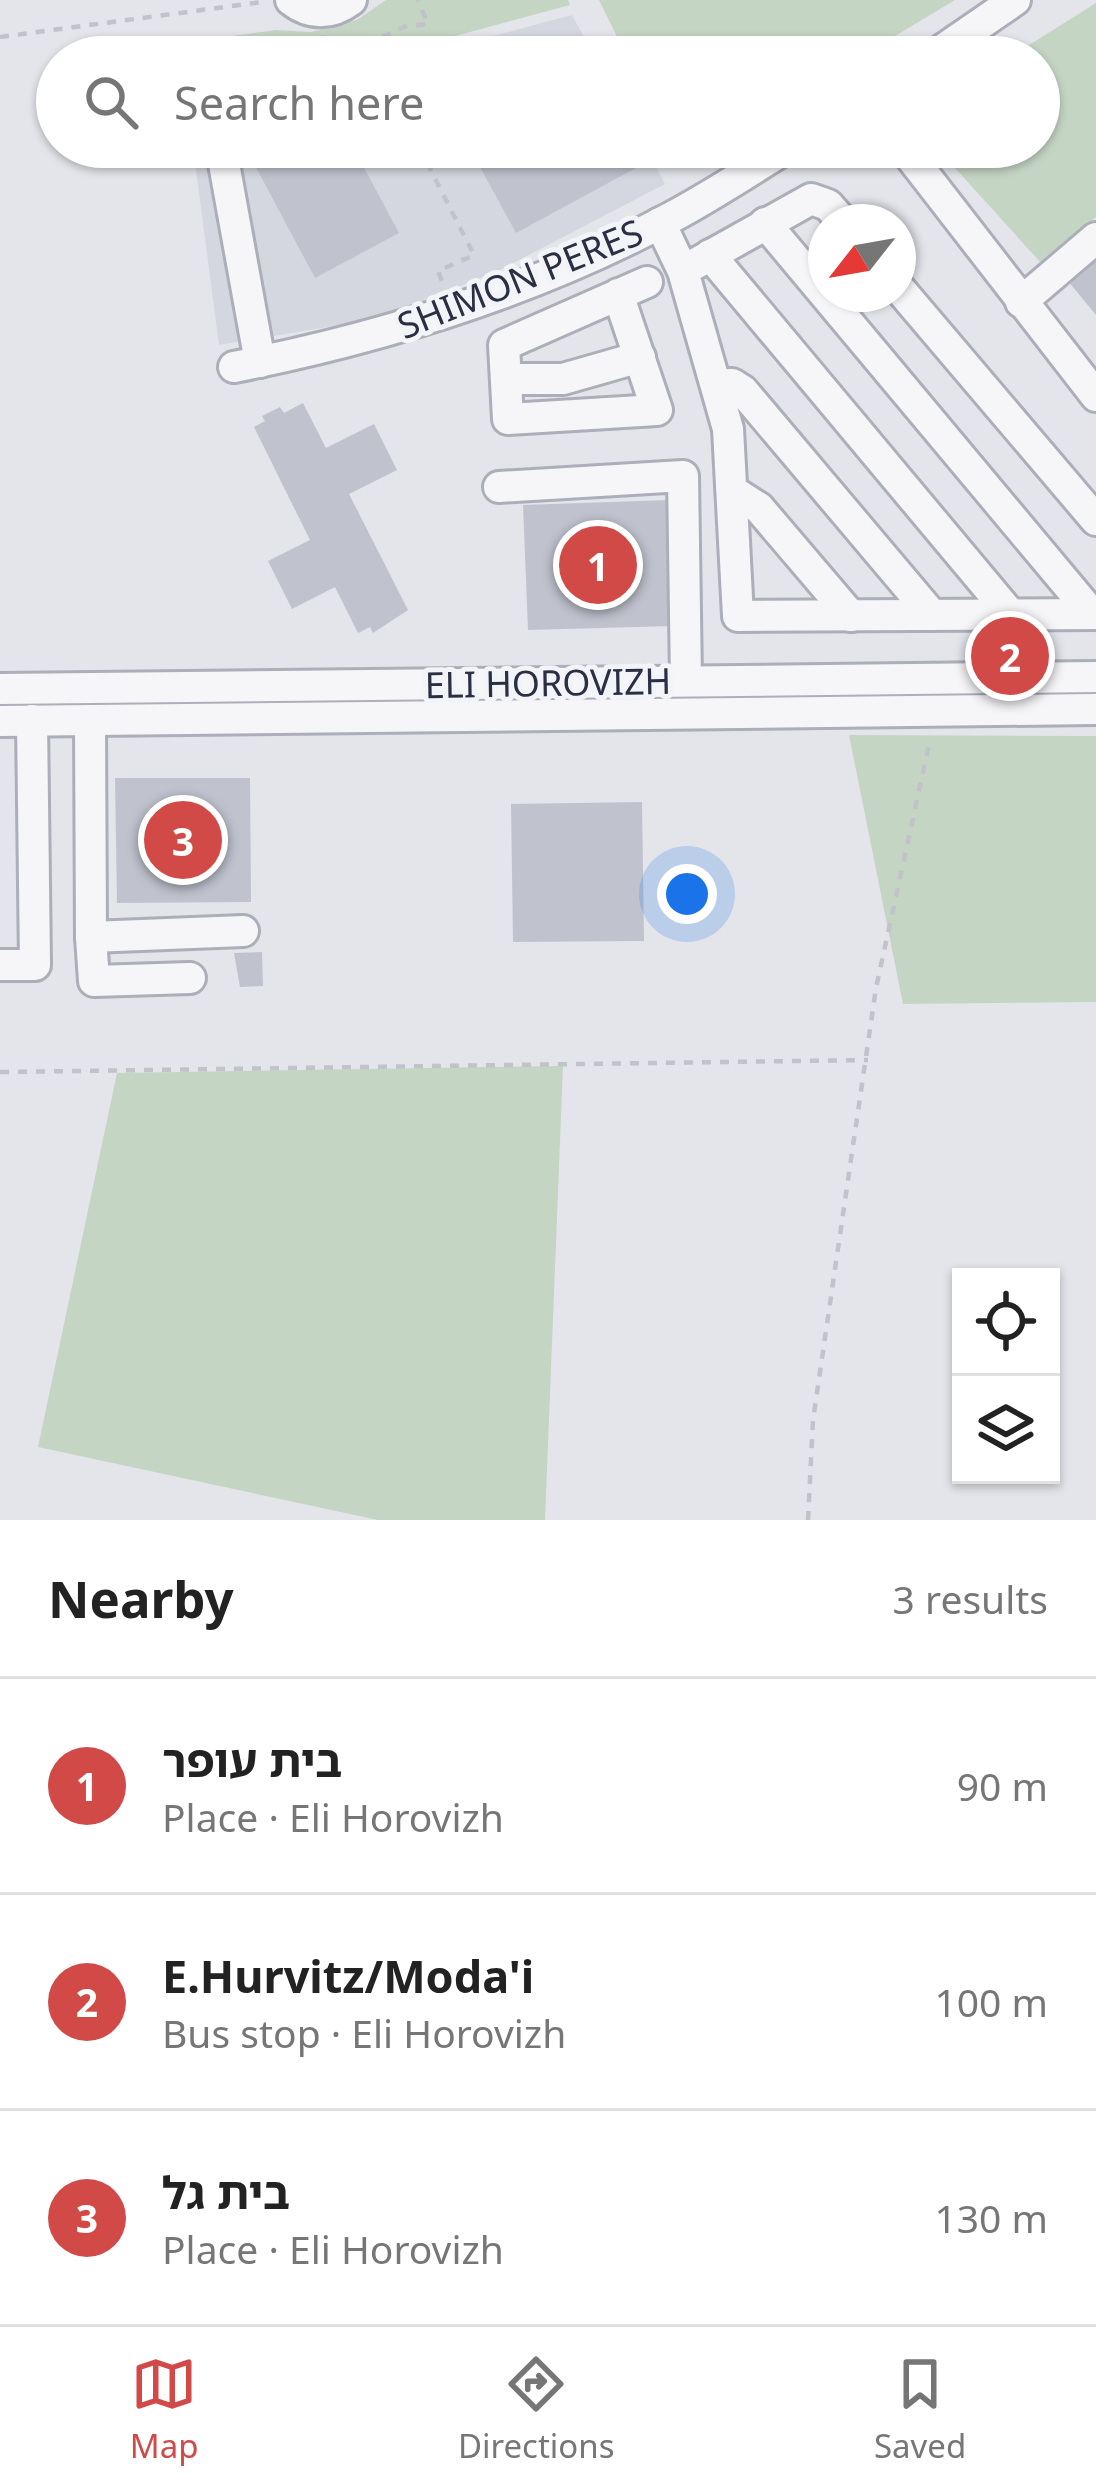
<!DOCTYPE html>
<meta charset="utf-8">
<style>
:root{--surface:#fff;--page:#f6f6f6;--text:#222;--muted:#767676;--line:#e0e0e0;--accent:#d14a47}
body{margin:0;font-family:"Noto Sans","Noto Sans Hebrew",sans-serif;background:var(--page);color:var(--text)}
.controls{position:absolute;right:36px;bottom:36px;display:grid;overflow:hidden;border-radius:0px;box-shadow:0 3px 9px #0004}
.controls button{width:108px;height:108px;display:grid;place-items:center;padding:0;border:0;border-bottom:3px solid var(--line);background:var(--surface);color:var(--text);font:60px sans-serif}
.compass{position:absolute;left:808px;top:204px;width:108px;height:108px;border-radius:50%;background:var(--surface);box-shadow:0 3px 9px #0004;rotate:239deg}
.you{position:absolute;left:687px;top:894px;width:42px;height:42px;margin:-30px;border:9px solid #fff;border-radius:50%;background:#1a73e8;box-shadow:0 0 0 18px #1a73e833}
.badge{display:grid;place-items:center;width:78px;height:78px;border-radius:50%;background:var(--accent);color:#fff;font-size:39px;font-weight:700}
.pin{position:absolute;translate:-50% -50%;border:6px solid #fff;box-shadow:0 3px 12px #0006}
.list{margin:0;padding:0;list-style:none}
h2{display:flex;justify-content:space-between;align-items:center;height:156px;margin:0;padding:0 48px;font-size:51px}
h2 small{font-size:39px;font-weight:400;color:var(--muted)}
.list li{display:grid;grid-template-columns:78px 1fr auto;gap:36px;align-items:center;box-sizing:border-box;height:216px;padding:0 48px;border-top:3px solid var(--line)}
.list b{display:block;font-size:45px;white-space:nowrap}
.list p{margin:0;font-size:39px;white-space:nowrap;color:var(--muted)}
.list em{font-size:39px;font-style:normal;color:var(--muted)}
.icon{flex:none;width:66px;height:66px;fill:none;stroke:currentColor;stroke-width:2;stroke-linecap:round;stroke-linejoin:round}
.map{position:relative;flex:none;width:1096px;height:1520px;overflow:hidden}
.search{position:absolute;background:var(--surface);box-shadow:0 3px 9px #0004;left:36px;right:36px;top:36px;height:132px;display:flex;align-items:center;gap:30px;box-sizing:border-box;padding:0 42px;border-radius:66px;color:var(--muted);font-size:45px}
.sheet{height:804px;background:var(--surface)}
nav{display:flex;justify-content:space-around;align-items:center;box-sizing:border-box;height:168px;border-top:3px solid var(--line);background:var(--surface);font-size:33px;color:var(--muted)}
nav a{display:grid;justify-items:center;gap:6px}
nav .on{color:var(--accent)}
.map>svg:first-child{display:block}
.built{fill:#d5d7e0}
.green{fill:#c5d5c4}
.building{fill:#c0c3ce}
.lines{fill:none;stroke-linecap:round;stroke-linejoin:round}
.minor-casing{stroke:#acaeb9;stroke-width:36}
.path{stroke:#c1c2ca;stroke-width:4.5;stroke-dasharray:9 9;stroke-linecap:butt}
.minor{stroke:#f6f6f9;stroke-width:30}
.labels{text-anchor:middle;stroke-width:10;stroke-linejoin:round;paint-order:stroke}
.street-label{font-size:36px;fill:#2a2f44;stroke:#f3f4f8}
</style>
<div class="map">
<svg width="1096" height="1520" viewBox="0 0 1096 1520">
<rect width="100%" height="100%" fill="#e3e5eb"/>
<g class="built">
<path d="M572 15 595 57H415Z"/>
<path d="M193 147H645L665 184 496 272 421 301 363 321 219 345Z"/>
</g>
<g class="green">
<path d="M386 0H568L570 5 377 57H182L178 43 276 30 311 32 357 20Z"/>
<path d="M599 0H955L860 57H627Z"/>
<path d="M1096 3V217L1041 263 936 147H1039V57H1010Z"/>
<path d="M849 735 1096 736V1002L903 1004Z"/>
<path d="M563 1066 545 1520H378L38 1447 117 1073Z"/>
</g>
<g class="building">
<path d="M518 42 526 57H489Z"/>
<path d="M245 147H353L399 233 315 278Z"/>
<path d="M469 147H624L636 168 516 233Z"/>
<path d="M1096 258V315L1068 281Z"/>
<path d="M303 403 326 448 374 424 397 470 349 494 408 610 373 633 370 627 358 633 335 587 292 609 268 561 310 540 254 427 265 421 262 416 280 407 284 413Z"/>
<path d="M669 500 673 626 528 630 523 505Z"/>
<path d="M115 778H250L251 902 117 903Z"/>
<path d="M642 802 644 941 513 942 511 804Z"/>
<path d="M262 952 263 986 240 987 234 953Z"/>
</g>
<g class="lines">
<defs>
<g id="minor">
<path d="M291 0C310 15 331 15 351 0"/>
<path d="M932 57 1015 0"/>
<path d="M221 147 260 362"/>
<path d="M861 147H873"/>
<path d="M903 147 1096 396"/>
<path d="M660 223 683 271 728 429 738 616 1096 614"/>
<path d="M765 223 1092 614"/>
<path d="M710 255 1011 615"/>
<path d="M695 264 811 199 828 205 843 222"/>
<path d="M898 287 1096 520"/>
<path d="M618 294 657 410 508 419 504 345 647 282"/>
<path d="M1021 302 1096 238"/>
<path d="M234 367C385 337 534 291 670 218 710 197 749 171 788 147"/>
<path d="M506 379H563L640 357"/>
<path d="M717 385 732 384 743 391 932 615"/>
<path d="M499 487 683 476 686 681"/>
<path d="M734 492 759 508 851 616"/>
<path d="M0 689 1096 677"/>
<path d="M90 720 91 937 243 931"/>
<path d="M0 721 1096 709"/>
<path d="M91 937 94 981 190 978"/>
<path d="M0 965H35L32 720"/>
</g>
</defs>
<use href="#minor" class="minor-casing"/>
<g class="path">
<path d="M323 35 325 52 366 44 373 57"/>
<path d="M0 37 262 2"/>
<path d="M366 44 404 27 428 24 418 0"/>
<path d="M419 147 474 255 438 271 443 284"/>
<path d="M0 1072 868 1060"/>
<path d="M808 1520 813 1420 876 988 930 740"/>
</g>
<use href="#minor" class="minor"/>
</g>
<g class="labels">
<g class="street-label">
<text transform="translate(520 279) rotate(-22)" y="13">SHIMON PERES</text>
<text transform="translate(548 683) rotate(-1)" y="13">ELI HOROVIZH</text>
</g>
</g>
</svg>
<div class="controls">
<button><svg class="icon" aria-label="locate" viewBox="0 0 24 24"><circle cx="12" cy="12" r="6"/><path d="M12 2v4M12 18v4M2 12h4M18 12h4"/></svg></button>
<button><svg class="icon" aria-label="layers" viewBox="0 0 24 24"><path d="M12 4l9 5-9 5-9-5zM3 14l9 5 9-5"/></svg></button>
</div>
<svg class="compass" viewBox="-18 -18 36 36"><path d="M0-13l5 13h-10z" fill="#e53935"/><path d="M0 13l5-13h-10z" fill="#767676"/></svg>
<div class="you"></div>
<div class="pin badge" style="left:598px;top:565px">1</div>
<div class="pin badge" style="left:1010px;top:656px">2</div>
<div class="pin badge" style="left:183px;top:840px">3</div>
<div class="search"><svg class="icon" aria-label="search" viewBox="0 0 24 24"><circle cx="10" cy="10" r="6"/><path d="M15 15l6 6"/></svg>Search here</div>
</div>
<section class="sheet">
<h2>Nearby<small>3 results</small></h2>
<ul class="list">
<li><span class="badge">1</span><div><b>בית עופר</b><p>Place · Eli Horovizh</p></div><em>90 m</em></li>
<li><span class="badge">2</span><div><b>E.Hurvitz/Moda'i</b><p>Bus stop · Eli Horovizh</p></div><em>100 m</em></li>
<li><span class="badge">3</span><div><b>בית גל</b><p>Place · Eli Horovizh</p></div><em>130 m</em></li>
</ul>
</section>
<nav>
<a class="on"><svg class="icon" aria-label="map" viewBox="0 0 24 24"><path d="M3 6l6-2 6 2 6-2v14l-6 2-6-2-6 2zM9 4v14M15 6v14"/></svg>Map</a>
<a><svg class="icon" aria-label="directions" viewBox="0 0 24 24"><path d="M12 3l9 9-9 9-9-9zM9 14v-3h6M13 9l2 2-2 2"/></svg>Directions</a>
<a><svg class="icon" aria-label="saved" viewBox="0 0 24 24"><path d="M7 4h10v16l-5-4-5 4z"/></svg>Saved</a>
</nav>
